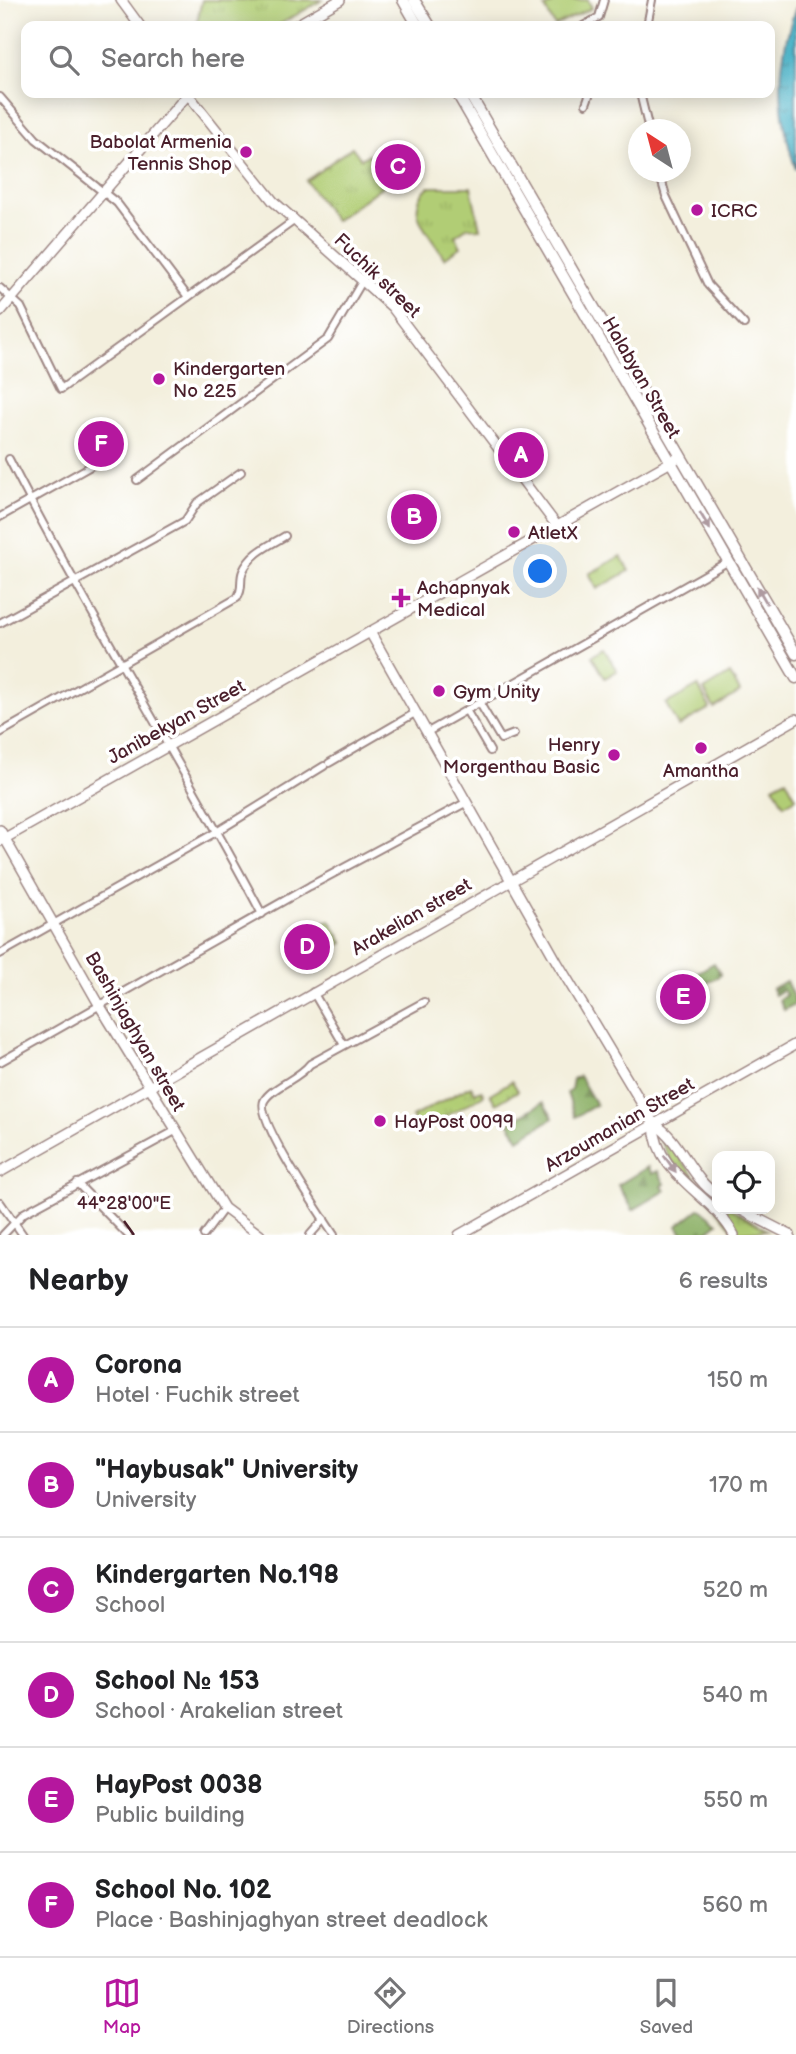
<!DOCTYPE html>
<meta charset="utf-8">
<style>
:root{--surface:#fff;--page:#f2f2f2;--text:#202124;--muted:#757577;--line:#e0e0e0;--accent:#b5179e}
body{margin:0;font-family:"Balsamiq Sans",sans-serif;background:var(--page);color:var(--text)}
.controls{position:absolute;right:21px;bottom:21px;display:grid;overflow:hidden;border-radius:14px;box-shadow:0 4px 18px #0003}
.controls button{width:63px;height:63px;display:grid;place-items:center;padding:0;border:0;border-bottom:2px solid var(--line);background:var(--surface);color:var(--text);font:35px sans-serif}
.compass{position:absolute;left:628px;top:119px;width:63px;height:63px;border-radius:50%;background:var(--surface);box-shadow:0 4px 18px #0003;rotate:324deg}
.you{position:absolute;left:541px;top:572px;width:24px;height:24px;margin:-18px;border:5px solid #fff;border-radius:50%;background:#1a73e8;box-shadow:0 0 0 10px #1a73e833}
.badge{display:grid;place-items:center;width:46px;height:46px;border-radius:50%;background:var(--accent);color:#fff;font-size:23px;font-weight:700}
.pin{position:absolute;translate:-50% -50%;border:4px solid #fff;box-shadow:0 2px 7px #0006}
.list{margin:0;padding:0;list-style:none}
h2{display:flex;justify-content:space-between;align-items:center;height:91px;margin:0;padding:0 28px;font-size:30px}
h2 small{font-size:23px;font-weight:400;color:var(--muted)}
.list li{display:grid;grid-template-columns:46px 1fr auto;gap:21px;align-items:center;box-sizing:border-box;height:105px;padding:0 28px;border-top:2px solid var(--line)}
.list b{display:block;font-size:26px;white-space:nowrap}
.list p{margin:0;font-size:23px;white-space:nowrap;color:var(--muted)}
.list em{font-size:23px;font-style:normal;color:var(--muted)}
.icon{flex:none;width:38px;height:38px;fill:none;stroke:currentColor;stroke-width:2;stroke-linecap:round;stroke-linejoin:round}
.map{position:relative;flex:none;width:796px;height:1235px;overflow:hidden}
.search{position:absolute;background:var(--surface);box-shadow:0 4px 18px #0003;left:21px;right:21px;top:21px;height:77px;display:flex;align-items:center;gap:18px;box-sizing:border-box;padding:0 24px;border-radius:14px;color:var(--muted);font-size:26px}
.sheet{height:721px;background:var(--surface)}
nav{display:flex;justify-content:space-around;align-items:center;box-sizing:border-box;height:98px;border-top:2px solid var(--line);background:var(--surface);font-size:19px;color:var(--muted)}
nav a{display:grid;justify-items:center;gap:4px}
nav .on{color:var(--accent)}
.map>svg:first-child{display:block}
.grass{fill:url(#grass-tufts);stroke:#7e7650;stroke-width:2}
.forest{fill:url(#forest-firs);stroke:#6b6848;stroke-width:2}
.garden{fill:#b1cd74;stroke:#7e7650;stroke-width:2}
.water{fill:url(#water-ripples);stroke:#4a697a;stroke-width:2}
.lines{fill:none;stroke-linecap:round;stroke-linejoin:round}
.street-casing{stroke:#9e8784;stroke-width:10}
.secondary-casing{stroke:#9e8784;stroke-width:12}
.primary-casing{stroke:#9e8784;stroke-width:13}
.street{stroke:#fff;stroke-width:6}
.secondary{stroke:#fff;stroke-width:9}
.primary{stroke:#fff;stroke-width:10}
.oneway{fill:#ae9aa0}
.ticks{fill:none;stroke:#4a1f2b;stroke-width:2.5}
.poi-dot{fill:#b5179e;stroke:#fff;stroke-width:2.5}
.labels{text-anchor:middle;stroke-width:7;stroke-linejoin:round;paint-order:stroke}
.poi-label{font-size:19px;fill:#4a1f2b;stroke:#fff;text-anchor:start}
.street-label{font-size:19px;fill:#4a1f2b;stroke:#fff}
.ticks-label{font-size:18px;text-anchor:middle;fill:#4a1f2b;stroke:#fff;stroke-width:7;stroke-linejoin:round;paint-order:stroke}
</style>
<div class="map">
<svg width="796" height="1235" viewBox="0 0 796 1235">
<defs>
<pattern id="grass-tufts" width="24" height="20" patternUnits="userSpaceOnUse" patternTransform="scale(1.75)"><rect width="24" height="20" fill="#b1cd74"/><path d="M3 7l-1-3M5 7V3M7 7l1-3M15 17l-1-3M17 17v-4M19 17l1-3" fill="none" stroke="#9ab065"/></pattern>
<pattern id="forest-firs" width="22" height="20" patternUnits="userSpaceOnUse" patternTransform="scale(1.75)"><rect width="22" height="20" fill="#8cb066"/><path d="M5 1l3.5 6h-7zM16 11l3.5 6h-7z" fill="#748f54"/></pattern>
<pattern id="water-ripples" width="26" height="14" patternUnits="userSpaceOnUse" patternTransform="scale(1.75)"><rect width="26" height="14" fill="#4ab3c8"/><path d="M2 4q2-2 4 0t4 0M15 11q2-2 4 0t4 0" fill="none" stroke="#4091a3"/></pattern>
</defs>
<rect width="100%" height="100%" fill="#fff"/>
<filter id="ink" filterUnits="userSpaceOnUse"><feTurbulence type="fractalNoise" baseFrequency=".0143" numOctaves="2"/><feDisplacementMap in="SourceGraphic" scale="14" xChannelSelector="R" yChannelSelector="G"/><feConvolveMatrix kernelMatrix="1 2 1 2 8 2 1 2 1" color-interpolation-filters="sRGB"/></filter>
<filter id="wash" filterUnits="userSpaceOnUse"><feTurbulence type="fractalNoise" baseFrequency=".00686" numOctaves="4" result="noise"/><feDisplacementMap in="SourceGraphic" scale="28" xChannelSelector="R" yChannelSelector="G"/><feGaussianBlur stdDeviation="1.57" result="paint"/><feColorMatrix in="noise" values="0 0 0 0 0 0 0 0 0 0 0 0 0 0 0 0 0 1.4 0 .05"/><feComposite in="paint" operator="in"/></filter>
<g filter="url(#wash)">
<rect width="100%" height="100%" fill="#f3efdd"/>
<g class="grass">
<path d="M202 0H322L277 26H196Z"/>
<path d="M352 147 361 159 369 154 389 181 335 221 306 181Z"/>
<path d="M428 187H471L480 229 468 227 455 236 461 247 444 258C431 234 402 213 428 187Z"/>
<path d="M621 556 629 571 597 589 589 574Z"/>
<path d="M512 1081 518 1091 496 1104 490 1094Z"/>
<path d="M471 1086 475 1093 481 1090 484 1095 420 1131 412 1117Z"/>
<path d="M658 1134 664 1135 698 1182 696 1188 670 1160Z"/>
<path d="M705 1195 717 1199V1209H732L767 1230 736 1233Z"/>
</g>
<g class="forest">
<path d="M714 963 721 975 693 991 686 979Z"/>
<path d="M786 981 796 1003 784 1010 779 1000 786 995 783 990 775 995 772 989Z"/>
<path d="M579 1076 596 1105 575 1117 567 1093 571 1090 573 1079Z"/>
<path d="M543 1102 553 1118 519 1139 509 1123Z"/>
<path d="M648 1167 652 1174 658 1171 665 1184 662 1186 665 1191 633 1210 618 1185Z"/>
<path d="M700 1208 718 1223 703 1235H683L677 1226Z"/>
</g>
<g class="garden">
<path d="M559 0H588L592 8 555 26 545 8Z"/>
<path d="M604 649 617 671 605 678 592 656Z"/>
<path d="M730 674 740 692 714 708 704 690Z"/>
<path d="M698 686 710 708 678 726 666 704Z"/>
<path d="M786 779 796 798 784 805 773 786Z"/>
<path d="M330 920 343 943 329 951 316 927Z"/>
</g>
<path class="water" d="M796 7V170C777 111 775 66 796 7Z"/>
</g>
<g filter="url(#ink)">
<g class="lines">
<defs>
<g id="street">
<path d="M583 26 599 17 604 0"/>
<path d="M647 26 652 0"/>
<path d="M640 93 649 130"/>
<path d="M0 97 36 139 117 203 188 297"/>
<path d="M586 104 590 93"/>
<path d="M659 172 666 196 708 285 744 324"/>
<path d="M0 288 21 307 61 389 295 220"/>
<path d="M9 459C88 614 181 761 262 914"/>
<path d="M137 480 328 339 363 280"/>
<path d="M0 517 98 462"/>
<path d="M0 623 185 521 197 503 241 472"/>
<path d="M479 702 501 739 514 734"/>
<path d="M466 710 490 751"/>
<path d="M0 733 237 598C244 589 239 580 243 571 251 553 268 546 285 536"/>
<path d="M426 733 729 561"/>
<path d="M329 763 415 713"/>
<path d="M0 954 218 831 324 766"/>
<path d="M313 992 344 1045"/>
<path d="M0 1062 310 886 467 802"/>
<path d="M77 1183 128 1235"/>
<path d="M0 1202 23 1235"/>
<path d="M3 1235 24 1213 175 1131"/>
<path d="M204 1235 224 1208"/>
<path d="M310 1235 324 1219"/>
<path d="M334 1235C321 1215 255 1119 264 1101 271 1087 299 1079 310 1064L424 1002"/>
</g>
<g id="secondary">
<path d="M121 0 140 26"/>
<path d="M295 26 340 0"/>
<path d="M187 93 273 201 392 307 557 526"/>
<path d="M0 312 189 93"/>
<path d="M370 632 557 962 654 1124C680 1138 690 1178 717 1195"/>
<path d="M0 830 100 1006 224 1208 260 1235"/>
<path d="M0 841 676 459"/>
<path d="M654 1124C655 1176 713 1194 734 1235"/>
<path d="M0 1172 796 719"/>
<path d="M739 1209 790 1235"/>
<path d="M459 1235 796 1044"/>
</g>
<g id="primary">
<path d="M403 0 418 26"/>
<path d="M414 0 430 26"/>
<path d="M457 93 796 678"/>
<path d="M469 93 796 654"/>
</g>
</defs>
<use href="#street" class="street-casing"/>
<use href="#secondary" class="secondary-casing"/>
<use href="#primary" class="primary-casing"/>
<use href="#street" class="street"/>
<use href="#secondary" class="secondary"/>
<use href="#primary" class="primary"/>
</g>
<defs><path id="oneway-solid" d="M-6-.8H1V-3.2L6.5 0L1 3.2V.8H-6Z" transform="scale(1.75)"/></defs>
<g class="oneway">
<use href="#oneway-solid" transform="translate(705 521) rotate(59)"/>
<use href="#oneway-solid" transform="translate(762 595) rotate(-120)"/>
<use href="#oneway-solid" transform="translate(670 1164) rotate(54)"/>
</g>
</g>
<path class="ticks" d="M124 1221 134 1235"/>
<g class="poi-dot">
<circle cx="246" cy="152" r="7"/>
<circle cx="697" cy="210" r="7"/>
<circle cx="159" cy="379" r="7"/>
<circle cx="514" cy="532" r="7"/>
<path d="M397.5 587.5h7v7h7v7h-7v7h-7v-7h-7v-7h7z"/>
<circle cx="439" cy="691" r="7"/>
<circle cx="701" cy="748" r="7"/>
<circle cx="614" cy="755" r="7"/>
<circle cx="380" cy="1121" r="7"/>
</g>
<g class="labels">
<g class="poi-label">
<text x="232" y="148" text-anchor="end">Babolat Armenia<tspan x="232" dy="22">Tennis Shop</tspan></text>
<text x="711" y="217">ICRC</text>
<text x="173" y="375">Kindergarten<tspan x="173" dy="22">No 225</tspan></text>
<text x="528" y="539">AtletX</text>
<text x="417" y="594">Achapnyak<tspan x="417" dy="22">Medical</tspan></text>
<text x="453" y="698">Gym Unity</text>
<text x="600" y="751" text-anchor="end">Henry<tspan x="600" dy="22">Morgenthau Basic</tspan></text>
<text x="701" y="777" text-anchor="middle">Amantha</text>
<text x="394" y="1128">HayPost 0099</text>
</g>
<g class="street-label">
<text transform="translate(378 275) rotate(44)" y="7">Fuchik street</text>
<text transform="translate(642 377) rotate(60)" y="7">Halabyan Street</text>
<text transform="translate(176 721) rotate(-29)" y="7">Janibekyan Street</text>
<text transform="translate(411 916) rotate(-30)" y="7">Arakelian street</text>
<text transform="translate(136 1031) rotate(60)" y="7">Bashinjaghyan street</text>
<text transform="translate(619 1124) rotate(-30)" y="7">Arzoumanian Street</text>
</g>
</g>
<g class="ticks-label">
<text x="124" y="1209">44°28'00"E</text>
</g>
</svg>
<div class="controls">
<button><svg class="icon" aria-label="locate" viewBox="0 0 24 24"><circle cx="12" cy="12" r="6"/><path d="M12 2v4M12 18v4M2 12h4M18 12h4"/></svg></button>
</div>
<svg class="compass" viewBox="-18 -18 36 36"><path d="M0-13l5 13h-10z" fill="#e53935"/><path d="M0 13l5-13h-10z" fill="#757577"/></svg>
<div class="you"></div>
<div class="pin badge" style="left:521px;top:455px">A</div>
<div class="pin badge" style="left:414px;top:517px">B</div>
<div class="pin badge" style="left:398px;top:167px">C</div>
<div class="pin badge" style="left:307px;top:947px">D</div>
<div class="pin badge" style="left:683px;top:997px">E</div>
<div class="pin badge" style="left:101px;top:444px">F</div>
<div class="search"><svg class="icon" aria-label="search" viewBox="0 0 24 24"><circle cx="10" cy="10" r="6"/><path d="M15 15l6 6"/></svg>Search here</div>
</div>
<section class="sheet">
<h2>Nearby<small>6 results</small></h2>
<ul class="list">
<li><span class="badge">A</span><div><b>Corona</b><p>Hotel · Fuchik street</p></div><em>150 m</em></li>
<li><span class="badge">B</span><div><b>&quot;Haybusak&quot; University</b><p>University</p></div><em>170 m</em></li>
<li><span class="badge">C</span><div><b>Kindergarten No.198</b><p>School</p></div><em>520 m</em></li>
<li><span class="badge">D</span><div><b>School № 153</b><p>School · Arakelian street</p></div><em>540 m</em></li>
<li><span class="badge">E</span><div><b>HayPost 0038</b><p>Public building</p></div><em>550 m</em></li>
<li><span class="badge">F</span><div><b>School No. 102</b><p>Place · Bashinjaghyan street deadlock</p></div><em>560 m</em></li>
</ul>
</section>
<nav>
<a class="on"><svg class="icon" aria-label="map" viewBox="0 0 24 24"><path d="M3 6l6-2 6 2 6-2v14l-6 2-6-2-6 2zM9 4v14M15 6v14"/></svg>Map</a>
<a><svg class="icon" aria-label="directions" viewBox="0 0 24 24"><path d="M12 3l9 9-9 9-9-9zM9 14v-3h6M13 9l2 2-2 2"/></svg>Directions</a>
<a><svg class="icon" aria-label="saved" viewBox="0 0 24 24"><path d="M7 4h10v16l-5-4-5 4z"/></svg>Saved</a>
</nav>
